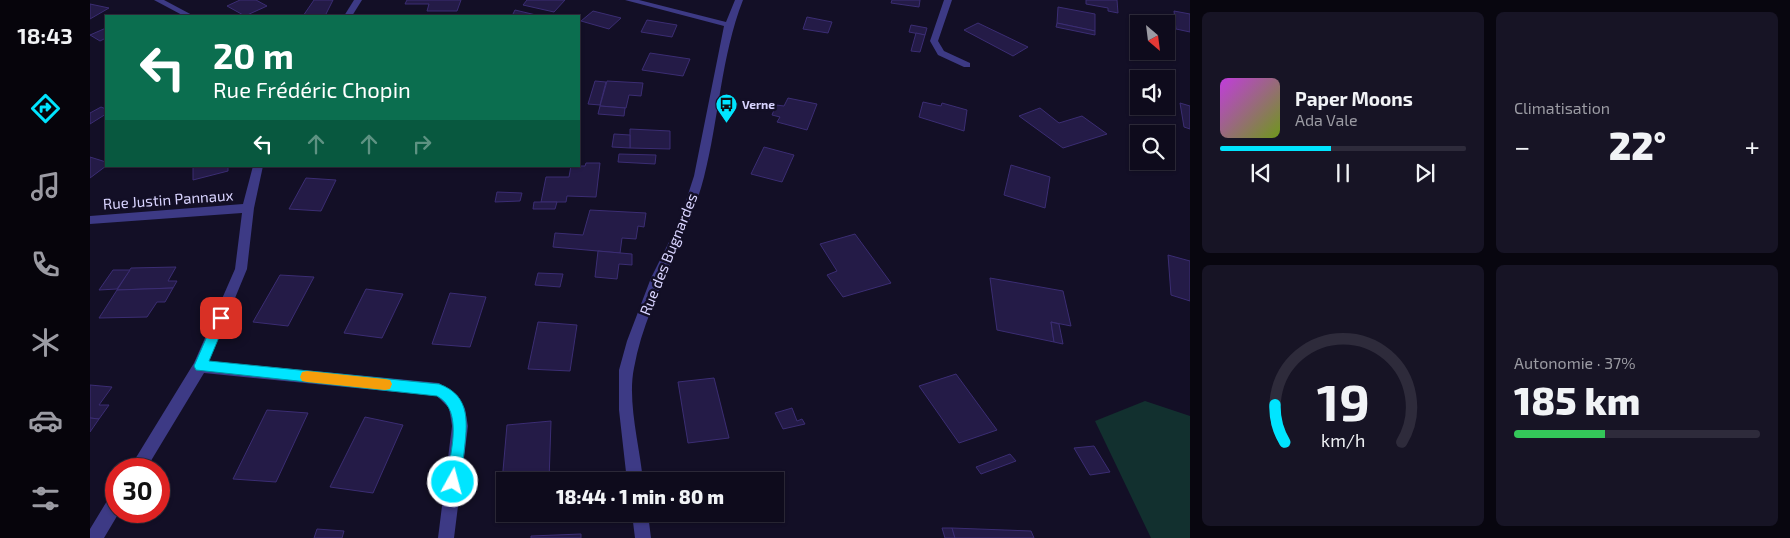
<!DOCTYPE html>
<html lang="fr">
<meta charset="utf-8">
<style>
body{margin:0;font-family:"Exo 2",sans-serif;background:#171425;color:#f1f3f6;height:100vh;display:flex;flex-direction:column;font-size:19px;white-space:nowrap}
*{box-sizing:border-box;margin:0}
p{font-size:16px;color:#9b9ba3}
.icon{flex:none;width:28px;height:28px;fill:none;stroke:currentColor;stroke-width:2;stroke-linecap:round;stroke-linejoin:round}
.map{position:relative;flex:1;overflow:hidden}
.panel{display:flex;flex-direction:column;gap:12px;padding:12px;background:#08060f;width:600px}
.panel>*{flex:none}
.guide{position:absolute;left:15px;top:15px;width:475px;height:152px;border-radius:0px;box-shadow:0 1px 4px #0004,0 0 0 1px #2e2b3b;background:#0b6e4f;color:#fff;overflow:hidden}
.needle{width:32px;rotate:152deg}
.buttons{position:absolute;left:1040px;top:15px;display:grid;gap:10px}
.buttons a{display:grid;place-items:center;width:45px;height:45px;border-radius:0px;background:#0e0b1c;box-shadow:0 1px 4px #0004,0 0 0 1px #2e2b3b;font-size:25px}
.speed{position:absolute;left:15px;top:458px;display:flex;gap:10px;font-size:25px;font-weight:700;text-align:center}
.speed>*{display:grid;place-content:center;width:65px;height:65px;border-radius:50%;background:#0e0b1c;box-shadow:0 1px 4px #0004,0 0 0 1px #2e2b3b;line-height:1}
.speed .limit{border:8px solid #d22;background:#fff;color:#111}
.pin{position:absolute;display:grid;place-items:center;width:42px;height:42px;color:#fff;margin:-21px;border-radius:10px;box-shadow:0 2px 8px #0006}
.me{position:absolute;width:55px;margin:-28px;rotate:7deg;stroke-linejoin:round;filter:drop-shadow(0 0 4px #0008)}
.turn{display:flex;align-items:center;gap:18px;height:105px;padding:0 25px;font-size:22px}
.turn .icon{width:65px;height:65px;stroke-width:2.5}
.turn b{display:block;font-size:35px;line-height:42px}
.lanes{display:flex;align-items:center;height:48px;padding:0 25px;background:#0003;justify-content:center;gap:25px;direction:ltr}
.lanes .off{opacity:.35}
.big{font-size:38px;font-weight:800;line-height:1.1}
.panel .card{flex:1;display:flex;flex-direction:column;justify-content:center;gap:8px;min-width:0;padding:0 18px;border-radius:8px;background:#171425}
.panel .dial{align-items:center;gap:0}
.dial svg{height:130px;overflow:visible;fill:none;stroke:#2e2b3b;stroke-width:7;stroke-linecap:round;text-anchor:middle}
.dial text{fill:#f1f3f6;stroke:none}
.song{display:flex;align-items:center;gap:15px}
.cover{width:60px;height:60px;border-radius:8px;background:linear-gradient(135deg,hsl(290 70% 55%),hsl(80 70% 35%))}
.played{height:5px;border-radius:2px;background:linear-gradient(90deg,#00e5ff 45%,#2e2b3b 45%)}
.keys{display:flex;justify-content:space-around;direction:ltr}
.heat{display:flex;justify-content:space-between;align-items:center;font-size:28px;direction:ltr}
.charge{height:8px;border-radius:4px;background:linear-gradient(90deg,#34c759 37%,#2e2b3b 0)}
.panel .tiles{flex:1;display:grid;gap:12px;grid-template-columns:repeat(2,1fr)}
.trip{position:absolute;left:406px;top:472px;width:288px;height:50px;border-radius:0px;background:#0e0b1c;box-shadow:0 1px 4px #0004,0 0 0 1px #2e2b3b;font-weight:800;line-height:50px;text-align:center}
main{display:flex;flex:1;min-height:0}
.tabs{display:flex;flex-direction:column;width:90px;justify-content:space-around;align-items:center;background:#06040b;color:#9b9ba3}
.tabs .icon{width:35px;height:35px}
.tabs .on{color:#00e5ff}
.tabs b{font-size:22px;color:#f1f3f6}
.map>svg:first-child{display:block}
.green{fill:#12302f}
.building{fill:#241b47;stroke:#3b2d73}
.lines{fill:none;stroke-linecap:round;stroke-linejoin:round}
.minor{fill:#3d3a85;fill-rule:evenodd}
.route{fill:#00e5ff;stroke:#0095a6}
.slow{fill:#f59e0b}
.labels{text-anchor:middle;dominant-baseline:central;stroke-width:5;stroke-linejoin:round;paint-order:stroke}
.far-poi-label{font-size:12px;font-weight:bold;fill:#d9d4ff;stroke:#130f26;text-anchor:start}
.street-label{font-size:15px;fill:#d9d4ff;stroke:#130f26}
</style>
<main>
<nav class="tabs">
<b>18:43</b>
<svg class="icon on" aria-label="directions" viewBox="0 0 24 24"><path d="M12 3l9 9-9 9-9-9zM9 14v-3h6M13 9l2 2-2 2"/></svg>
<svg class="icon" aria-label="music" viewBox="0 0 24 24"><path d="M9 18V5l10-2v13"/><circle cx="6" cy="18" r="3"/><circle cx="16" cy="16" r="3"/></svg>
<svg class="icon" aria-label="phone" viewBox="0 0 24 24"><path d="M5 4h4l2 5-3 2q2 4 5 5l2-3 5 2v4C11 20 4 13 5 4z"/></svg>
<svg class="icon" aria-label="climate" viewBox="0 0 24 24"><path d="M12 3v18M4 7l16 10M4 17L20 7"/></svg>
<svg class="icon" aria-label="car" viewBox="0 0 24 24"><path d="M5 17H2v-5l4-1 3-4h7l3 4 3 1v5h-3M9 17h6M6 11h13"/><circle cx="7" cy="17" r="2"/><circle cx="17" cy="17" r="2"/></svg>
<svg class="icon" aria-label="filters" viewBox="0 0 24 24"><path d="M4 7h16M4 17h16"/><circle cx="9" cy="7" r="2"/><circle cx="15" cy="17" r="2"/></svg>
</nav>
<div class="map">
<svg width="1100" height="538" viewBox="0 0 1100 538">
<rect width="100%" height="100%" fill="#130f26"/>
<polygon class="green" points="1055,401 1100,416 1100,538 1061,538 1005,421"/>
<g class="building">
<polygon points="150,0 166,0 177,6 155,16 137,6"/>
<polygon points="224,0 243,0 235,16 213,16"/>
<polygon points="317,0 371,0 367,11 337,11 339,4 315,4"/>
<polygon points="437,0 475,0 464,12 433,5"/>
<polygon points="802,0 830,0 829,7 801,3"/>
<polygon points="996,0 1027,0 1028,13 1018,11 1018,8 996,4"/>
<polygon points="0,4 19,8 0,19"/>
<polygon points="968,7 1005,14 1005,31 967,23"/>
<polygon points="425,10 446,15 422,16"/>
<polygon points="503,11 531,18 519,29 491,21"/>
<polygon points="1084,11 1100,14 1100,32 1086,29"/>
<polygon points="717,17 742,22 738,33 713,29"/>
<polygon points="557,20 587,25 582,37 551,32"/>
<polygon points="888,23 938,47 923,56 874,30"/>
<polygon points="967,23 1005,31 1005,35 966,27"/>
<polygon points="821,25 837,28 835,35 819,32"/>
<polygon points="16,28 16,38 10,41 0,35"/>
<polygon points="826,33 835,35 830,52 821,51"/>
<polygon points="560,53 600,59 593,76 552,70"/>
<polygon points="505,81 516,82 510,105 498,104"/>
<polygon points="517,81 553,83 551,96 539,95 536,108 510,106"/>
<polygon points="698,98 727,104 717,130 687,122 690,117 682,115 686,105 694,106"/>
<polygon points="833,102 851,106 852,103 877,110 874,131 829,117"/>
<polygon points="1090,103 1100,106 1100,129 1094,127"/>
<polygon points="510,106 535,108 534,116 508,114"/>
<polygon points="11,107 16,109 16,114 0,124 0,113"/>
<polygon points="950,108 969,123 992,116 1017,134 973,148 929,116"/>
<polygon points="540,129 580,131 580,149 540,148"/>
<polygon points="524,134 540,135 540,148 522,147"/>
<polygon points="674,147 704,155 692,182 661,174"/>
<polygon points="529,154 566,155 565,164 528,162"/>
<polygon points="0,157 16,162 16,166 0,178"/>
<polygon points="496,163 510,163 506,197 477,196 476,202 451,202 456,177 479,177 481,166 495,166"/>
<polygon points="921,165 960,177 955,208 914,195"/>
<polygon points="103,166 138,166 138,171 103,180"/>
<polygon points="216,178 246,180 231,211 199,209"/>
<polygon points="407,192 432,193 430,201 405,202"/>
<polygon points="444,202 467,202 465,209 443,209"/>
<polygon points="500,210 556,213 554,227 548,226 546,239 532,238 530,253 463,247 465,233 493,235"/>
<polygon points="765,234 801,283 753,297 737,275 747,271 730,244"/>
<polygon points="508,251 542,254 542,265 529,264 527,279 505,277"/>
<polygon points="1078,255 1100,261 1100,301 1081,295"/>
<polygon points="86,267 78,281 87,281 83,288 27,290 41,268"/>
<polygon points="23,270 40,270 27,289 9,290"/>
<polygon points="448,273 473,274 470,287 445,285"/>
<polygon points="190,275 224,277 198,326 163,322"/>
<polygon points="900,278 973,291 981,326 961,322 964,342 907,330"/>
<polygon points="83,288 75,302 67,302 57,317 9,318 27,290"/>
<polygon points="276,289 313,294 292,338 254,333"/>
<polygon points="360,293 396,297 380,347 342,344"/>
<polygon points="448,322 487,325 480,371 438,369"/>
<polygon points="961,322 969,324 973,344 964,342"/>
<polygon points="866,374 907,430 869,443 829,386"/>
<polygon points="624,378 639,438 598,443 588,382"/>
<polygon points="0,385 22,387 9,405 19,405 9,419 0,418"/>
<polygon points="702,408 707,421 712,419 715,424 693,429 685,413"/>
<polygon points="177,410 218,413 186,482 143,479"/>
<polygon points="275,417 313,425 283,493 240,487"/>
<polygon points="0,418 9,419 0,432"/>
<polygon points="461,421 459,481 412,482 417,425"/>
<polygon points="1004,446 1020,472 1000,475 984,448"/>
<polygon points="920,454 926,461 891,474 886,467"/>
<polygon points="852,528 862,528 865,538 855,538"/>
<polygon points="862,528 941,531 944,538 865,538"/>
<polygon points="227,529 254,531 252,538 224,538"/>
<polygon points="491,534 491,538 441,538 441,536"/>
</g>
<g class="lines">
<g class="minor">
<polygon points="64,0 74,0 104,16 94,16"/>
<polygon points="264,0 272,0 262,16 254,16"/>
<path d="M 535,0 L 549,0 L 636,22 L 645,0 L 653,0 C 631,56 629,119 614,177 C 597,243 556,301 544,368 C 537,402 550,447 553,481 L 537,481 L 529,410 L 529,370 L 537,341 L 561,278 L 589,222 L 604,176 L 634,26 Z"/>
<polygon points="854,0 862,0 848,41 854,51 880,63 880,67 874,67 848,55 840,41"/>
<polygon points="163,166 173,166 164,208 157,269 119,361 349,383 368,396 375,409 378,426 364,538 348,538 362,426 359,408 347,396 114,373 56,469 39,469 104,363 145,269 152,213 0,224 0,216 153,204"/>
<polygon points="26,494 26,511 30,511 14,538 0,538 0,529 20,496"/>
<polygon points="542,514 558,514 561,538 545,538"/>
</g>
</g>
<path class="route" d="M 131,312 L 137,318 L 119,361 L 349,384 C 382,396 377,424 374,453 C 372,464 373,477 368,487 L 363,489 L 358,487 L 356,482 C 359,457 375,411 347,396 L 106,370 L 104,366 L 125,318 Z"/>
<polygon class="slow" points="217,371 295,379 300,380 302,384 300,389 295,390 217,382 212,381 210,377 212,372"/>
<defs>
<symbol id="bus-pin" viewBox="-11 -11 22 30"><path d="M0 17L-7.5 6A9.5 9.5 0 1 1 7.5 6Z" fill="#00e5ff" stroke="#130f26"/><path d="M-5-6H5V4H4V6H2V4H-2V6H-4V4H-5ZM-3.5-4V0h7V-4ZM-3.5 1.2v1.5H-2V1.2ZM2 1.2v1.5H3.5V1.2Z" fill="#111"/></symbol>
</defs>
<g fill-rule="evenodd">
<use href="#bus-pin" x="624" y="92" width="25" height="34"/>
</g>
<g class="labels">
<g class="far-poi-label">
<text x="652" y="104">Verne</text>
</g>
<g class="street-label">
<text transform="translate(78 199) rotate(-4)">Rue Justin Pannaux</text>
<text transform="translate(578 254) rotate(-68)">Rue des Bugnardes</text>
</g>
</g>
</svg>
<div class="buttons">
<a><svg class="needle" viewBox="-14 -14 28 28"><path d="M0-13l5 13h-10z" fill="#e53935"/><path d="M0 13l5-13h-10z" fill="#9b9ba3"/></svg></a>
<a><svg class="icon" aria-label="sound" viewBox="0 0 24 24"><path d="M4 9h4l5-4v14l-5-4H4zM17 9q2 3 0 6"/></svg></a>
<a><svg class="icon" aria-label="search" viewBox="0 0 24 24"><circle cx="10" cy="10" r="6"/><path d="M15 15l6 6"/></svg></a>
</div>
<div class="speed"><div class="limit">30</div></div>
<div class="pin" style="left:131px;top:318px;background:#d93025"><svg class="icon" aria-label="arrive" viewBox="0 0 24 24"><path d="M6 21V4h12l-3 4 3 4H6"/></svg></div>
<svg class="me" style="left:363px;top:482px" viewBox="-20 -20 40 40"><circle r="17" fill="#00e5ff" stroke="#fff" stroke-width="3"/><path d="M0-11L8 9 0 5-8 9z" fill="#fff"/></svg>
<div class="trip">18:44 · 1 min · 80 m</div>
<div class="guide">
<div class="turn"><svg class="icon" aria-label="left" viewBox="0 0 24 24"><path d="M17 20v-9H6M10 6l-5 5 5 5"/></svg><div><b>20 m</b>Rue Frédéric Chopin</div></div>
<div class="lanes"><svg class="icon" aria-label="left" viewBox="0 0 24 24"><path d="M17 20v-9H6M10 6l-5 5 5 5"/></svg><svg class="icon off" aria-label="ahead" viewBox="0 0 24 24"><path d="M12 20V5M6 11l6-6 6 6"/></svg><svg class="icon off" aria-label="ahead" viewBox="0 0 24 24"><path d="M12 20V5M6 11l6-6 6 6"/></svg><svg class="icon off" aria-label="right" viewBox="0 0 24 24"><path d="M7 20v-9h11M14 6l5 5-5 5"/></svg></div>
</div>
</div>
<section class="panel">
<div class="tiles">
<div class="card">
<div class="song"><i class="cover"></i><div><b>Paper Moons</b><p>Ada Vale</p></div></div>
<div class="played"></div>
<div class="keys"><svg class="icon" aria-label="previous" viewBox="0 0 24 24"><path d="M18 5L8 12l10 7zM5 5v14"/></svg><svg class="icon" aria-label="pause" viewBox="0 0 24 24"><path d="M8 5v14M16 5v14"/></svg><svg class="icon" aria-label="next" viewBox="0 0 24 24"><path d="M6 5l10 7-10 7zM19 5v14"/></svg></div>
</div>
<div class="card"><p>Climatisation</p>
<div class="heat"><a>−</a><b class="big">22°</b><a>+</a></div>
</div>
<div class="card dial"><svg viewBox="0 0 100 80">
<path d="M14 69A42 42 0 1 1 86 69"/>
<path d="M14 69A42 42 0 0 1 8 46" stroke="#00e5ff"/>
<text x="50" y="56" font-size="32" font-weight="700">19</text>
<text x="50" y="72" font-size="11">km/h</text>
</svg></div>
<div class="card"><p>Autonomie · 37%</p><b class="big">185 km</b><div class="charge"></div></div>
</div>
</section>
</main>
